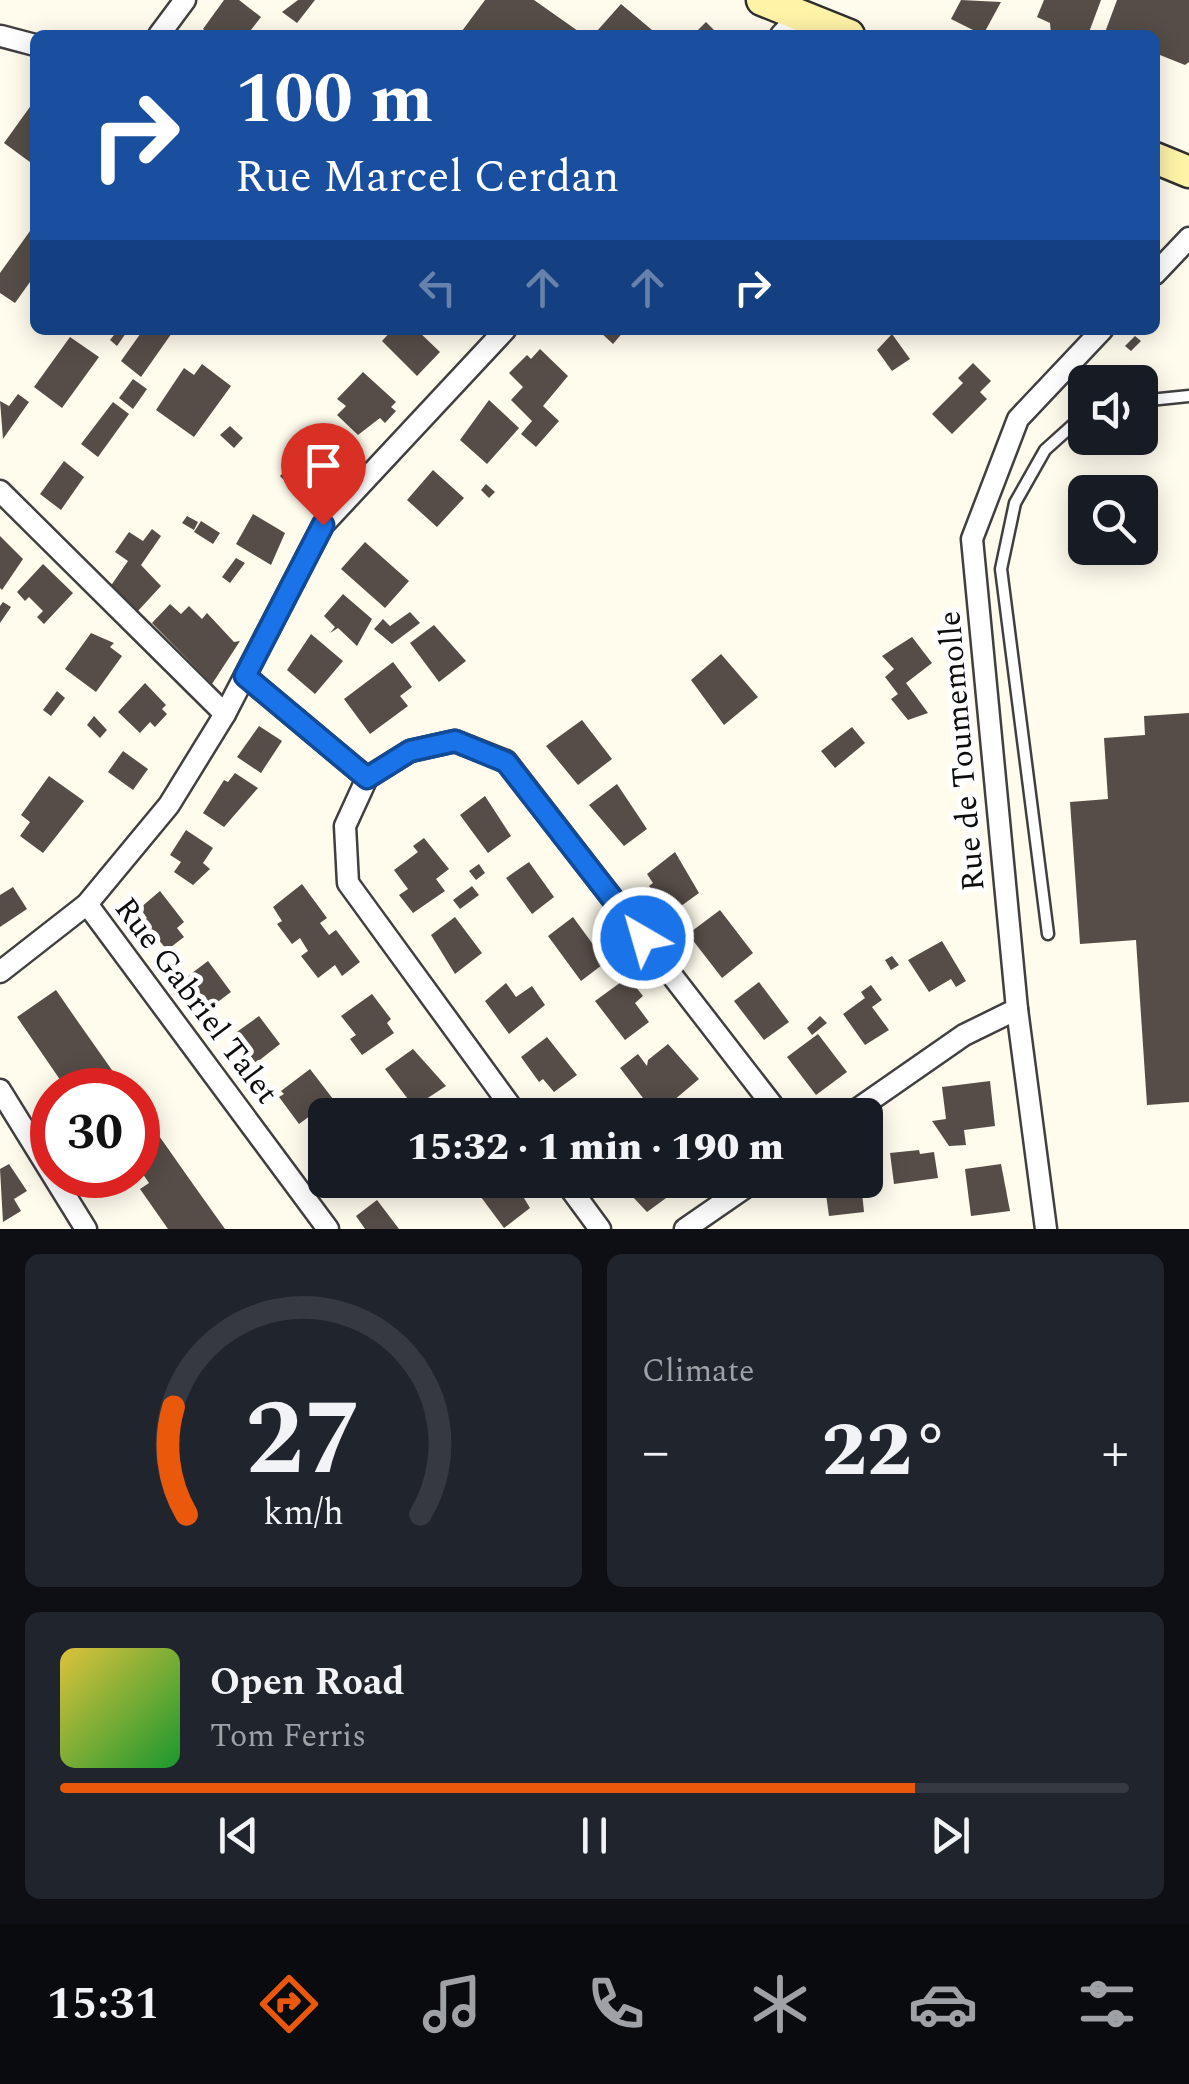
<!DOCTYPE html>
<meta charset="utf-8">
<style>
body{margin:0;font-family:Spectral,serif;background:#20242c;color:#f1f3f6;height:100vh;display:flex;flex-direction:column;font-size:38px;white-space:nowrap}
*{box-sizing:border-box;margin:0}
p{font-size:32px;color:#9ea1a6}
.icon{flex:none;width:55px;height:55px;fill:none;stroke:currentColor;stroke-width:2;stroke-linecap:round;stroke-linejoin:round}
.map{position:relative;height:1229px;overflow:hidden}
.side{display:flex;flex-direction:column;gap:25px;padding:25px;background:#0d0f14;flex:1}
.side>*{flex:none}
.hud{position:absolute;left:30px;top:30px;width:1130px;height:305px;border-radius:15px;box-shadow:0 5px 25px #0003;background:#1a4fa0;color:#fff;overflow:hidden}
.buttons{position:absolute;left:1068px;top:365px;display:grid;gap:20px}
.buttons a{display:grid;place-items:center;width:90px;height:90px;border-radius:15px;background:#171b24;box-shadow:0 5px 25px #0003;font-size:50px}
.speed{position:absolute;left:30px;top:1068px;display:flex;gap:20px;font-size:50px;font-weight:700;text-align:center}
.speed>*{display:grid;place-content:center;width:130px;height:130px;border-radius:50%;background:#171b24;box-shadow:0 5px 25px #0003;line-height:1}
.speed .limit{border:15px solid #d22;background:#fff;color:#111}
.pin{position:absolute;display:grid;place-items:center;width:85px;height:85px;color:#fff;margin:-102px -42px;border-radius:50% 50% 50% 0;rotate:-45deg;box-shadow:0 0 10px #0007}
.pin .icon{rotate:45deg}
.me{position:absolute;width:110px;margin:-55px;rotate:322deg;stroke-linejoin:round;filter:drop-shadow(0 0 8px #0008)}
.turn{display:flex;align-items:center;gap:35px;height:210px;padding:0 40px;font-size:45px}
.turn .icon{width:130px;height:130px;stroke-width:2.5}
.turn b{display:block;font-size:70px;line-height:85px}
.lanes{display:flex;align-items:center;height:95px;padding:0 40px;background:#0003;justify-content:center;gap:50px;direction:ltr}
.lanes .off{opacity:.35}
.big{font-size:75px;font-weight:800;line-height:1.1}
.side .tile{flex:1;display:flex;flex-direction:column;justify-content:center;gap:15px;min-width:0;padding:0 35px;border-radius:15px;background:#20242c}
.side .dial{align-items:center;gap:0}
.dial svg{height:260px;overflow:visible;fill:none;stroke:#363941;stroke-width:7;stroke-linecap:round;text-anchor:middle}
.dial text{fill:#f1f3f6;stroke:none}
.song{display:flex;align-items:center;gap:30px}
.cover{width:120px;height:120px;border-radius:15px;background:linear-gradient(135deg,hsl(50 70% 55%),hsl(130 70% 35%))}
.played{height:10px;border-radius:5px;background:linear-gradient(90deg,#ea580c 80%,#363941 80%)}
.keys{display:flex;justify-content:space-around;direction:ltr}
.heat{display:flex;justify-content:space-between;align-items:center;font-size:55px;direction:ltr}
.side .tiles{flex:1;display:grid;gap:25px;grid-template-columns:1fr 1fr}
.tile:last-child{grid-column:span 2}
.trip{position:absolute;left:308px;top:1098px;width:575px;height:100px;border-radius:15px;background:#171b24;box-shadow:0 5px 25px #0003;font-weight:800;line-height:100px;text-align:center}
.dock{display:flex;height:160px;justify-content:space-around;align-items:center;background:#090b0e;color:#9ea1a6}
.dock .icon{width:70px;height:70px}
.dock .selected{color:#ea580c}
.dock b{font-size:45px;color:#f1f3f6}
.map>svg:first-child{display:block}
.building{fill:#564d48}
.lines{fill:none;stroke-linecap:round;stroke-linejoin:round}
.service-casing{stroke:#404040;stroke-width:15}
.minor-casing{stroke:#404040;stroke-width:25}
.secondary-casing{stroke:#2f2f2f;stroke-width:35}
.service{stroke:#fff;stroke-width:10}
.minor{stroke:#fff;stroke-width:20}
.secondary{stroke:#fff3a8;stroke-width:30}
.route-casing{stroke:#114b97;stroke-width:25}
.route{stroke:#1a73e8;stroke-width:18}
.labels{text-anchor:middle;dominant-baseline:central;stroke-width:10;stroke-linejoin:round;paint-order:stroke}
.street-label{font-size:32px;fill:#0d0d0d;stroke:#fff}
</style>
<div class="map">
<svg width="1189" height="1229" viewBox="0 0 1189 1229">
<rect width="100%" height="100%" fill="#fffbed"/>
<g class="building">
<polygon points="224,0 239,0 261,17 247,35 211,35 203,29"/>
<polygon points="298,0 315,0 297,23 282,12"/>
<polygon points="485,0 534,0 578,31 597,31 621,4 658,35 521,35 516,30 513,35 459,35"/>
<polygon points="961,0 1001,2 983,35 951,19"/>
<polygon points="1044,0 1101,0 1088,35 1051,34 1050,23 1037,17"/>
<polygon points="1117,0 1189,0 1189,62 1185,65 1155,53 1155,35 1104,35"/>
<polygon points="706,22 719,35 693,35"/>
<polygon points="32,104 35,106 34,165 4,143"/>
<polygon points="35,224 35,275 15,303 0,293 0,273"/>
<polygon points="118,330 126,333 117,346 110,340"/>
<polygon points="143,330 174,330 141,377 121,361"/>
<polygon points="392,330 417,330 440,352 417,376 382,341"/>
<polygon points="598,330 625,330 613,344"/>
<polygon points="892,334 910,359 892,371 877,350"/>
<polygon points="1135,336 1141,341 1131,351 1125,346"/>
<polygon points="70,337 99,357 62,408 34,387"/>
<polygon points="540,349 568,376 543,406 559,421 536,447 521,434 532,421 511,400 523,387 509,373 527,355 531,359"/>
<polygon points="973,363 991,381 980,392 987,399 952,434 932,414 963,383 958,378"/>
<polygon points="202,364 231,386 194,437 156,410 184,368 194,375"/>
<polygon points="363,372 396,402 391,407 396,411 385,423 380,418 358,435 337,415 346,406 337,399"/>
<polygon points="133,379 147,389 133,409 119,398"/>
<polygon points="18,394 29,402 3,439 0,401 9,406"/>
<polygon points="489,400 519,428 487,464 460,440"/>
<polygon points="113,402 129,414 98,457 81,444"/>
<polygon points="230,426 243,438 234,448 220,435"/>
<polygon points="307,448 340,471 309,505 280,476"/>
<polygon points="64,461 84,477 61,510 40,494"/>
<polygon points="433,470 464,498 437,527 407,500"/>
<polygon points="486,484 495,492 489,498 481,490"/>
<polygon points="253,514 285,533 271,565 236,544"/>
<polygon points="187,516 198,522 194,530 182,523"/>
<polygon points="201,521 220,533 213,544 194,532"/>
<polygon points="152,529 161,536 141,565 161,586 137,612 110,587 128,561 115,552 129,532 143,541"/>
<polygon points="0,536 23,559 2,590 0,588"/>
<polygon points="365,542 409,581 385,608 341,569"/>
<polygon points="236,558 245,563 230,583 222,577"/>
<polygon points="43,564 73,593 44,624 37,617 43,611 29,597 25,601 17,592"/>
<polygon points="343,594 372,619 357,646 338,628 330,633 335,627 324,616"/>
<polygon points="3,602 11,607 0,623 0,606"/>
<polygon points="170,604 181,614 189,606 202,619 207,613 234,642 240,641 212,684 152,623"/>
<polygon points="410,612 420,623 392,644 374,629 383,619 390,626"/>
<polygon points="434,625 466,661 439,682 410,643"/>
<polygon points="91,633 114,643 110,647 122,656 96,692 65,669"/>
<polygon points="311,634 343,661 315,694 287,670"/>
<polygon points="912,637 932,663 906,683 928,713 908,720 891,699 898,694 885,677 894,669 882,656"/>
<polygon points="721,654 758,697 724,725 691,680"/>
<polygon points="393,662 412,687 400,696 408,706 370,734 344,699"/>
<polygon points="145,683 166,705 162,709 167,714 155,727 150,722 140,733 118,712"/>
<polygon points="57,691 65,698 51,716 43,710"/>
<polygon points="1189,713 1189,1102 1147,1105 1136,940 1080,944 1070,802 1108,799 1104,738 1145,735 1144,716"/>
<polygon points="94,716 107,730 100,738 87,725"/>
<polygon points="582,720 612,759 578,785 546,746"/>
<polygon points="259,726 282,741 261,773 237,757"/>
<polygon points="852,727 865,743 835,768 821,751"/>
<polygon points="123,751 148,769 133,790 108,772"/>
<polygon points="235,773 258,788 224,827 203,813 224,780 228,782"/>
<polygon points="49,776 84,801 43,853 20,836 30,822 21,815"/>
<polygon points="617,784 647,829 624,846 589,805"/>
<polygon points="485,796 511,836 488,853 460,815"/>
<polygon points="186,830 213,848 203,863 210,869 193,885 174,872 181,862 170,855"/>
<polygon points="424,838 449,869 436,879 445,891 413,913 399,895 408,889 394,870 418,852 413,846"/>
<polygon points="675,852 699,893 670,914 649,886 653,883 647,874"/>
<polygon points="529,862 554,897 532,914 506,878"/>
<polygon points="479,864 485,873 476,880 469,871"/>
<polygon points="302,884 327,918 320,923 329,935 336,930 360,962 342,976 335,965 318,978 301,956 308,951 300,938 292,944 277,924 282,921 273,907"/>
<polygon points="472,886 479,895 460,909 453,900"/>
<polygon points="13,887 27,909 0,927 0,895"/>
<polygon points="160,891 184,922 177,928 184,937 167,950 143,921 147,918 140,908"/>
<polygon points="720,910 753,953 722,978 688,934"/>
<polygon points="455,917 482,953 455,974 431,935"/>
<polygon points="573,917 600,954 596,956 602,965 581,981 548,936"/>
<polygon points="942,941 966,981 956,987 951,979 929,992 908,960"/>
<polygon points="892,956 899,965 891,970 885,960"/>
<polygon points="208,961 231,992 207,1010 184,979"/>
<polygon points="628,977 643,996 635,1003 649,1022 625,1040 595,1001"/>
<polygon points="759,982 789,1022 764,1040 734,1001"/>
<polygon points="506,983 516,997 532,986 545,1005 509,1034 485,1001"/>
<polygon points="871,985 882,1000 872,1007 889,1030 865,1045 843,1014 865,998 861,992"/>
<polygon points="56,990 76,1019 126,1090 83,1090 74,1076 63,1084 17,1017"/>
<polygon points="372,994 391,1019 387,1023 394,1033 362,1055 350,1039 356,1035 341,1016"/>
<polygon points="259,1016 280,1044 256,1063 234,1034"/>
<polygon points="820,1016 827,1023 812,1035 807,1028"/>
<polygon points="818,1034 847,1072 816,1095 787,1057"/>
<polygon points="547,1037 577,1075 554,1092 543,1079 539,1082 521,1057"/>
<polygon points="668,1044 699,1079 667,1106 673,1113 656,1115 620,1068 638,1054 647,1066 648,1060"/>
<polygon points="413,1049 446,1086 414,1107 385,1069"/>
<polygon points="310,1069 333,1099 299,1124 279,1097 284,1094 281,1091"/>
<polygon points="990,1081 995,1126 964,1130 966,1145 949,1146 932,1121 946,1119 942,1087"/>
<polygon points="604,1098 617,1115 580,1115"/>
<circle cx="42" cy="1111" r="6"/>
<polygon points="138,1106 195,1187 225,1229 168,1229 140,1189 149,1183 138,1167"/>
<polygon points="919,1150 920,1154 934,1152 938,1178 894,1184 890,1153"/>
<polygon points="9,1164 27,1191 14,1199 21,1211 3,1222 0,1169"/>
<polygon points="1001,1164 1010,1211 971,1216 965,1169"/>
<polygon points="487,1180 513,1180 530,1208 504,1228 475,1189"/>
<polygon points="617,1180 669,1180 677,1190 647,1212"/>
<polygon points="861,1182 864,1212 829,1216 825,1187"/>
<polygon points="377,1200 399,1229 365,1229 356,1216"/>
</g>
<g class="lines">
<defs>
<g id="service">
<polyline points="1140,401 1189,396"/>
<polyline points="1048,934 1001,569 1015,503 1045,450 1085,414"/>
</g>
<g id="minor">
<polyline points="159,35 185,0"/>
<polyline points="781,35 800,15"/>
<polyline points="1,36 35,45"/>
<polyline points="1155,274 1189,238"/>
<polyline points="0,491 225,714"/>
<polyline points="245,676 367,778 345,826 348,883 517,1115"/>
<polyline points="367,778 410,751 455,741 506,761 780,1115"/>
<polyline points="87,904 328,1229"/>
<polyline points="0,972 87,904 169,805 225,714 323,525 505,330"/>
<polyline points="1017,1009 1046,1229"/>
<polyline points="0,1090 86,1229"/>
<polyline points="849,1115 964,1035 1017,1009 972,539 1018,419 1102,330"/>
<polyline points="564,1180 600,1229"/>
<polyline points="685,1229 756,1180"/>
</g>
<g id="secondary">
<polyline points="762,0 849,35"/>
<polyline points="1155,158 1189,172"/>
</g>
</defs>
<use href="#service" class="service-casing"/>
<use href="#minor" class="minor-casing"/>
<use href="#secondary" class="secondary-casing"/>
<use href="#service" class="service"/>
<use href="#minor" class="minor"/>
<use href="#secondary" class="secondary"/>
</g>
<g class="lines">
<defs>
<polyline id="route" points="323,525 245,676 367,778 410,751 455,741 506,762 643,938"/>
</defs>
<use href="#route" class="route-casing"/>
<use href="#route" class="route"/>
</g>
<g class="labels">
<g class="street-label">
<text transform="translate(962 751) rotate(-95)">Rue de Toumemolle</text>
<text transform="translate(196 1001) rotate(53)">Rue Gabriel Talet</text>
</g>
</g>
</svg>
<div class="buttons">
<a><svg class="icon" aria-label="sound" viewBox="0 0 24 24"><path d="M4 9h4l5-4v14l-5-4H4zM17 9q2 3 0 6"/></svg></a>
<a><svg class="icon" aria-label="search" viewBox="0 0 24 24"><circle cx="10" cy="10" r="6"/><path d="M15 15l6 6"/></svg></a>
</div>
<div class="speed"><div class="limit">30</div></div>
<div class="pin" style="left:323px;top:525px;background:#d93025"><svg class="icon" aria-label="arrive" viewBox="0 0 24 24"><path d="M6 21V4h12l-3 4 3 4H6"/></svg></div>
<svg class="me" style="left:643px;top:938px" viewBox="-20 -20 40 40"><circle r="17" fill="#1a73e8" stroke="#fff" stroke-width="3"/><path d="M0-11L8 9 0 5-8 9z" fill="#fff"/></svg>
<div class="trip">15:32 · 1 min · 190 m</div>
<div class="hud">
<div class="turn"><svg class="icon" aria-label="right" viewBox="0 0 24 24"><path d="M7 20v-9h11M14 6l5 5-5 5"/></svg><div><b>100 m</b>Rue Marcel Cerdan</div></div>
<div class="lanes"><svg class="icon off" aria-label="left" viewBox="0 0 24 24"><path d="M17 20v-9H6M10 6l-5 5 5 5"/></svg><svg class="icon off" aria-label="ahead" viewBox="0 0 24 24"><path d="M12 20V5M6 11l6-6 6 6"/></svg><svg class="icon off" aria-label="ahead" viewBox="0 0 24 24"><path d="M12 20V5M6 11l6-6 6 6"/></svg><svg class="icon" aria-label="right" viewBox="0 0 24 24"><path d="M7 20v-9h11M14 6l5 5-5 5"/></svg></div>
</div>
</div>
<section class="side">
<div class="tiles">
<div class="tile dial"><svg viewBox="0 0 100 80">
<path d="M14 69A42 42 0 1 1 86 69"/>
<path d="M14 69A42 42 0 0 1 10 36" stroke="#ea580c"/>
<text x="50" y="56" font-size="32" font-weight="700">27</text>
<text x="50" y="72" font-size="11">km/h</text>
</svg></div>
<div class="tile"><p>Climate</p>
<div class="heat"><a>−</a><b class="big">22°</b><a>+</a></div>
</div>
<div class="tile">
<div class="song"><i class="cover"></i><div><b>Open Road</b><p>Tom Ferris</p></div></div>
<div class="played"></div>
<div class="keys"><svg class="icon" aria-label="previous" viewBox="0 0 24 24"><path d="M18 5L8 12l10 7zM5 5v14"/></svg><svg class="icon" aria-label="pause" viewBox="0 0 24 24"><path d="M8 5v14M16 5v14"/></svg><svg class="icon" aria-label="next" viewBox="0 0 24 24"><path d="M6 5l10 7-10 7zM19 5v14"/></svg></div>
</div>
</div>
</section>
<nav class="dock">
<b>15:31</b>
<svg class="icon selected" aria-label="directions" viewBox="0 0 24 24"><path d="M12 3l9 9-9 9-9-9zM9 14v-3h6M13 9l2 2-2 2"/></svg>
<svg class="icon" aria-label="music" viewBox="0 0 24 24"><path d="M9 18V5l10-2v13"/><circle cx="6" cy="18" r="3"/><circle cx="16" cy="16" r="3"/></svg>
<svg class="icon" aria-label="phone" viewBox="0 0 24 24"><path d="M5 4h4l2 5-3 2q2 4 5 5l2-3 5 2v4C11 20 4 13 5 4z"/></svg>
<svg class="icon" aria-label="climate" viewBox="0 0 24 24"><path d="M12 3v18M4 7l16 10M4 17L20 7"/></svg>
<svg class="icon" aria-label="car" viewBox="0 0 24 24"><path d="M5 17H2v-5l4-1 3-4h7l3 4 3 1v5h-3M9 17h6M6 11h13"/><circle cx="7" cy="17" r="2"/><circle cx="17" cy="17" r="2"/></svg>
<svg class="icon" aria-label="filters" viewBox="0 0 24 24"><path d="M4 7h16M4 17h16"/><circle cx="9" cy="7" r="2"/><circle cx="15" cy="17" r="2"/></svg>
</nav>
